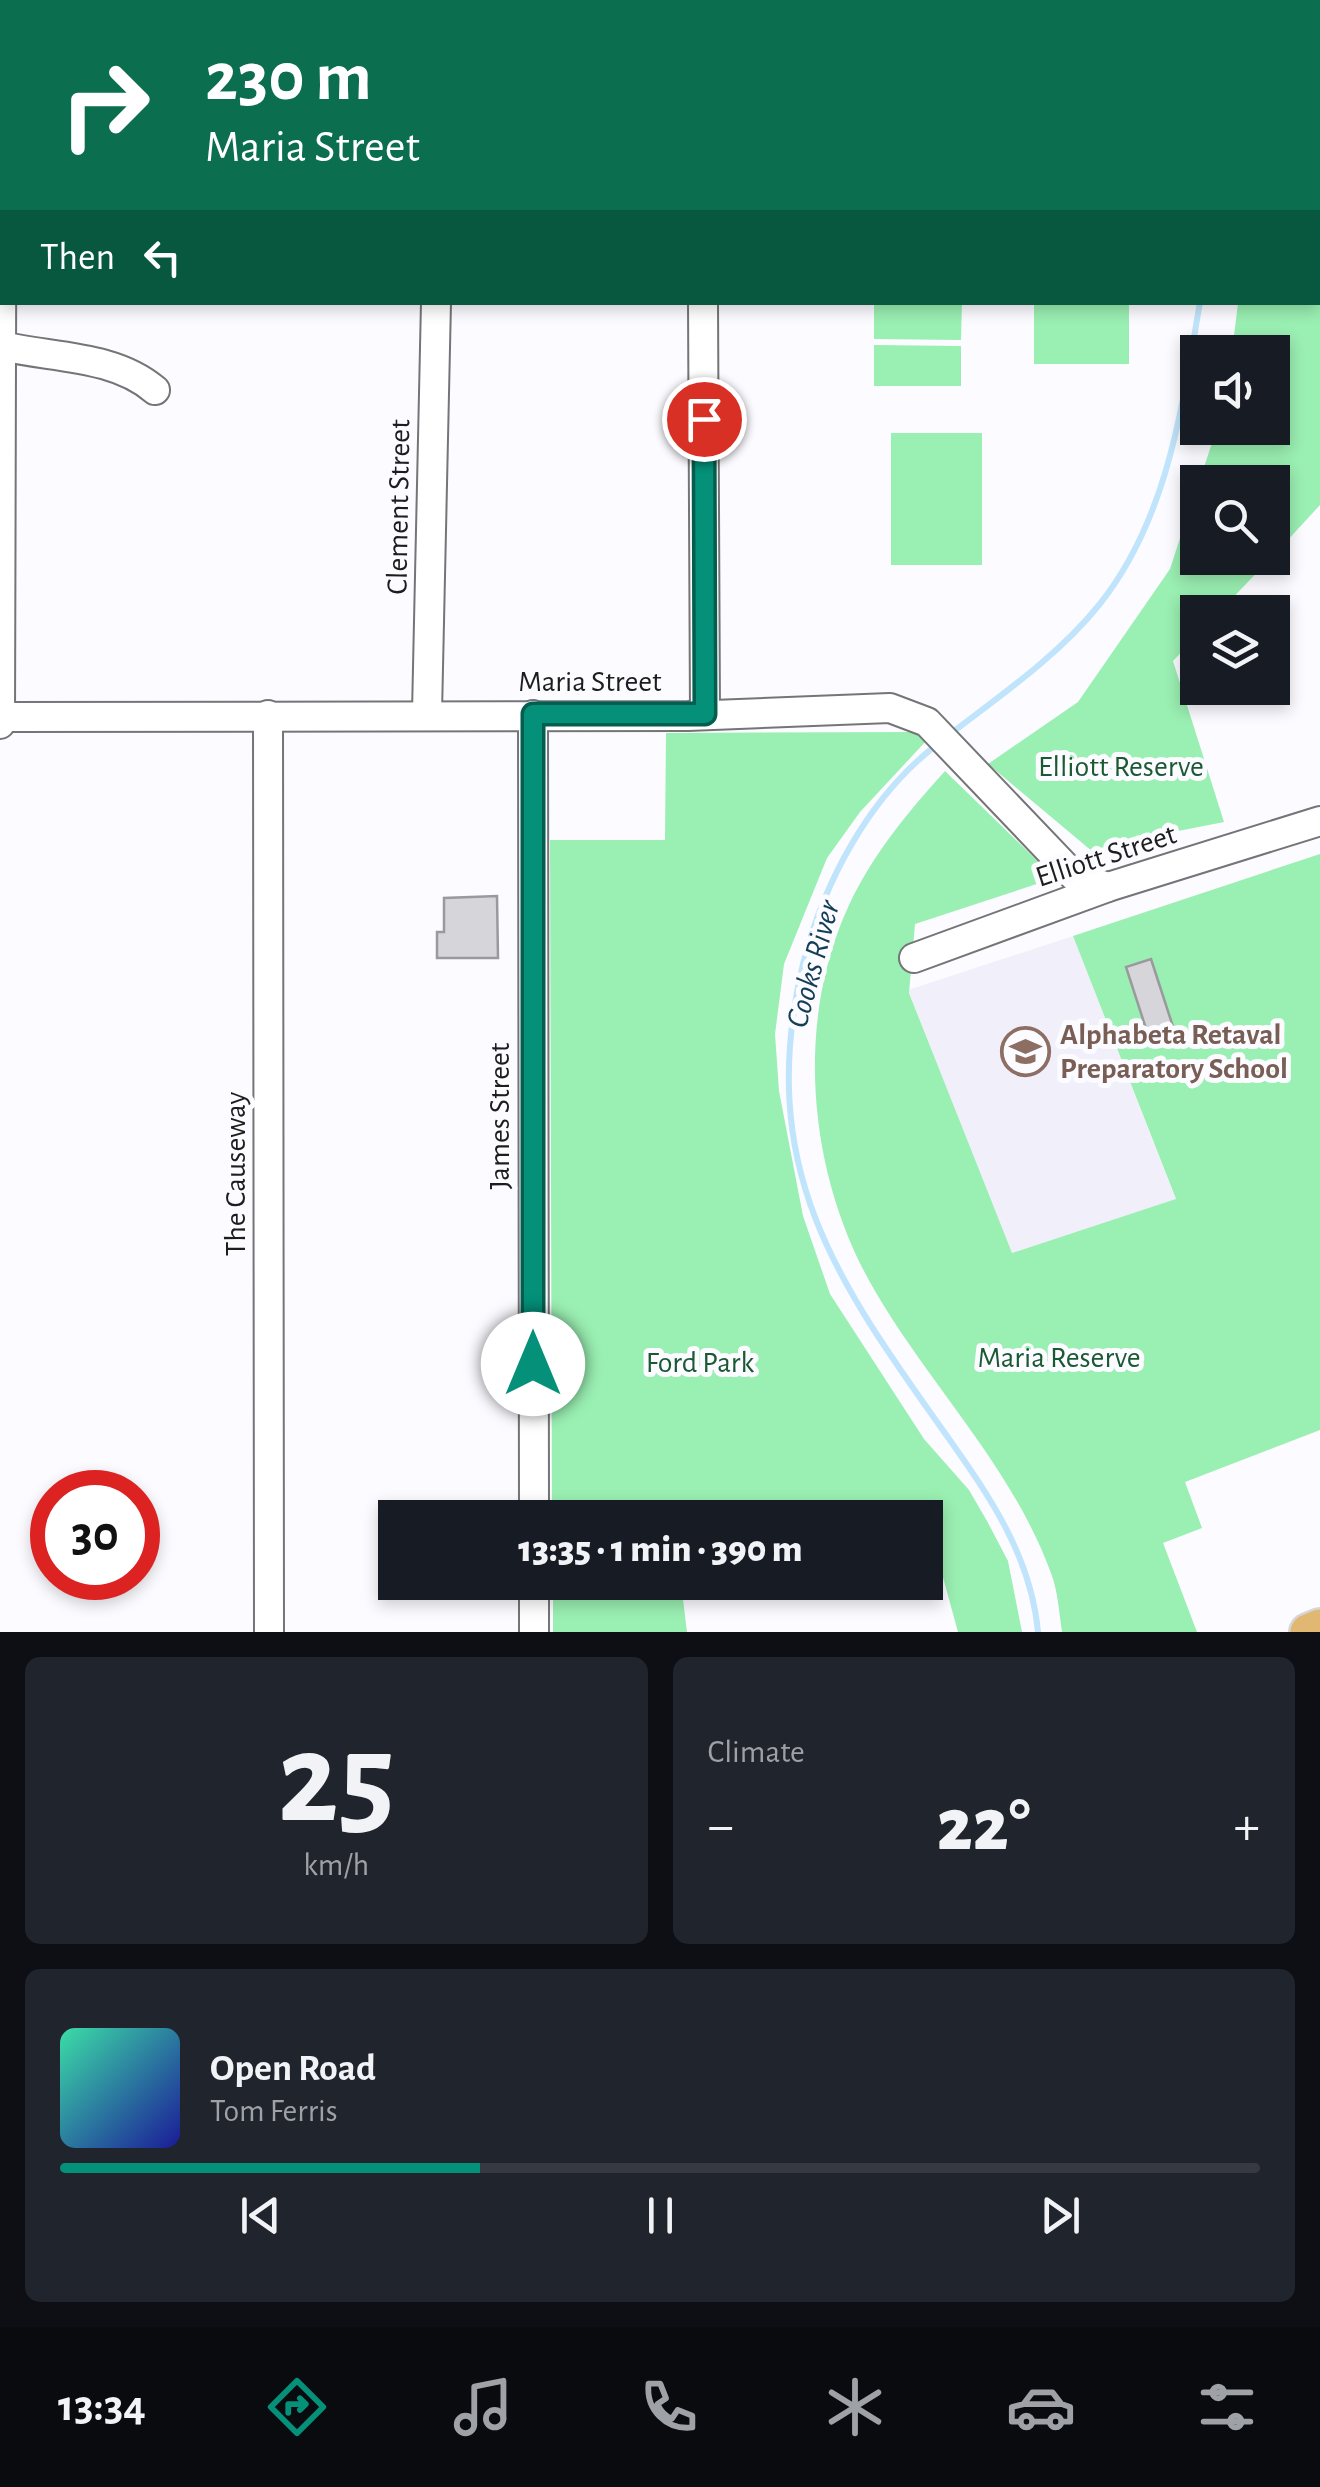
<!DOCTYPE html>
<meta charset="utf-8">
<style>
body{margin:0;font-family:"Alegreya Sans",sans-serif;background:#20242c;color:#f1f3f6;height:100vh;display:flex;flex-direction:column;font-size:38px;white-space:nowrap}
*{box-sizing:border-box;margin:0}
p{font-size:32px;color:#9ea1a6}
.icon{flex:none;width:55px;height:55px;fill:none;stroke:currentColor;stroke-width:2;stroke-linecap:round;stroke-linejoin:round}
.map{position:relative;height:1632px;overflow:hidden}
.details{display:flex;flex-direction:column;gap:25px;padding:25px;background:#0d0f14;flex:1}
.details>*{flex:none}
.hud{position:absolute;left:0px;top:0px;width:1320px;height:305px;box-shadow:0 5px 15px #0003;background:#0b6e4f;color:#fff;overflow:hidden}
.buttons{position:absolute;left:1180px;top:335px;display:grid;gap:20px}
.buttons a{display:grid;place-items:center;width:110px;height:110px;border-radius:0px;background:#171b24;box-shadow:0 5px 15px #0003;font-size:50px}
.speed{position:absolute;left:30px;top:1470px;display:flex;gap:20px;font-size:50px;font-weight:700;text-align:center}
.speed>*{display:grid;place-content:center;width:130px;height:130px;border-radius:50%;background:#171b24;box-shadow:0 5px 15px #0003;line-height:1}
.speed .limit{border:15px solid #d22;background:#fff;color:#111}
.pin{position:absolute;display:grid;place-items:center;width:85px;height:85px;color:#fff;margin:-42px;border:5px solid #fff;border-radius:50%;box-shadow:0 2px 10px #0007}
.me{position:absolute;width:110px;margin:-55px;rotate:0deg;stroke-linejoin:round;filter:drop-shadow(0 0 8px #0008)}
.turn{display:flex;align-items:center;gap:35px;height:210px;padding:0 40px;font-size:45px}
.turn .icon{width:130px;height:130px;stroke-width:2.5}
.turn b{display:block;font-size:70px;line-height:85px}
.then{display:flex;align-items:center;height:95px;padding:0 40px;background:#0003;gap:20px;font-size:38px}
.big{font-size:75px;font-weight:800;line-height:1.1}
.details .card{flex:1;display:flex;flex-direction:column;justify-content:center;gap:15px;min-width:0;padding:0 35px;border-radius:15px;background:#20242c}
.details .dial{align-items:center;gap:0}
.dial b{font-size:130px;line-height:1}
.song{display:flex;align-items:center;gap:30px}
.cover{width:120px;height:120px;border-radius:15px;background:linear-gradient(135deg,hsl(160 70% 55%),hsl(240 70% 35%))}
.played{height:10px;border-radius:5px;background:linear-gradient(90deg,#049079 35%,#363941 35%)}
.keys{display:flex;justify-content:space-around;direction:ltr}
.heat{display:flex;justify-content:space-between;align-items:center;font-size:55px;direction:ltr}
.details .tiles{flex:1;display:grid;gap:25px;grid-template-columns:1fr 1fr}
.card:last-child{grid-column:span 2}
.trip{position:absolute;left:378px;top:1500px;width:565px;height:100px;border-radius:0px;background:#171b24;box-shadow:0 5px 15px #0003;font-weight:800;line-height:100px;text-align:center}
.menu{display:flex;height:160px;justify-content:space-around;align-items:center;background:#090b0e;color:#9ea1a6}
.menu .icon{width:70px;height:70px}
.menu .selected{color:#049079}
.menu b{font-size:45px;color:#f1f3f6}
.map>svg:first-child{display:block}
.built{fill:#f1effa}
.green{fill:#9aefb2}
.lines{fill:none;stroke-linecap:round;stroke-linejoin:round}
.stream{stroke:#c0e4fb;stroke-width:6}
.building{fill:#d6d5d9;stroke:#9a999d;stroke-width:2.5}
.minor-casing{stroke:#757578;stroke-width:32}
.major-casing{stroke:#d6d6d6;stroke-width:40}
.minor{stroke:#fff;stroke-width:28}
.major{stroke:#e0b872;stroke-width:35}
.route-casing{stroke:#035e4f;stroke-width:25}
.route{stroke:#049079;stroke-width:18}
.labels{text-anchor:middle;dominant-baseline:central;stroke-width:10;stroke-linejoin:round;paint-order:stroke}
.street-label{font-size:30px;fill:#1d1d1e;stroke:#fcfbff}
.park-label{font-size:30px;fill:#1a5a33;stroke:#fcfbff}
.education-label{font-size:30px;font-weight:bold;fill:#785e54;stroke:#fcfbff;text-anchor:start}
.water-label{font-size:32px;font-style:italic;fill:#133e55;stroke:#fcfbff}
</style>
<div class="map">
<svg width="1320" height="1632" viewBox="0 0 1320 1632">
<rect width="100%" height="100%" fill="#fcfbff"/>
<polygon class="built" points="1073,936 1176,1200 1011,1253 908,990"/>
<g class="green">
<polygon points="1320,41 1320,505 1273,556 1272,482 1199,482 1217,428 1272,428 1272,352 1232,352 1238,303 1318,302"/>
<polygon points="874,303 962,303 961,340 874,339"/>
<rect x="1034" y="303" width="95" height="61"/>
<polygon points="874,345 961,346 961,386 874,386"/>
<rect x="891" y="433" width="91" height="132"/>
<polygon points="1197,486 1198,558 1271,558 1219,612 1198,612 1197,636 1173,661 1224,822 1173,832 1099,857 988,764 1078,702 1170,569"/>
<polygon points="921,732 927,740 860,812 827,858 784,964 775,1034 779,1091 803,1216 830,1294 924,1439 969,1490 987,1521 1008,1561 1022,1632 958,1632 924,1508 720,1510 715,1518 552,1517 550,840 665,840 666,733"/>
<path d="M 945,771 L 1055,878 L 915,924 L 909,993 L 1012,1253 L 1176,1199 L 1073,936 L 1320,854 L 1320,1430 L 1185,1482 L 1202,1528 L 1163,1543 L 1197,1632 L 1062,1632 C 1059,1613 1058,1591 1051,1573 C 1012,1467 931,1387 875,1291 C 809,1179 793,1025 849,905 C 873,854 908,812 945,771 Z"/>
<polygon points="553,1583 681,1583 687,1632 553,1632"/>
</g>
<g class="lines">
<g class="stream">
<polyline points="1285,2 1287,0"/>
<path d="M 949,735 C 1001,695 1058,656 1099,605 C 1168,519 1182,407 1200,302"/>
<path d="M 939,743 C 870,795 824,881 803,964 C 755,1167 835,1279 947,1436 C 990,1497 1031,1556 1038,1632"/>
</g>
</g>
<g class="building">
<polygon points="497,896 498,958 437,958 437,932 444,932 444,898"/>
<polygon points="1151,959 1177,1039 1152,1047 1126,967"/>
</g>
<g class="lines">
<defs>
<g id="minor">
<polyline points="434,0 434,2"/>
<polyline points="704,2 704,0"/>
<polyline points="703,302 705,714"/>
<path d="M 1,346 C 53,358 114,355 155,390"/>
<polyline points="427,713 436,302"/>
<polyline points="268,715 269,1632"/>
<polyline points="533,715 534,1518"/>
<polyline points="0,717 688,716 890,708 927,722 1075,877 1108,887"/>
<polyline points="0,724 2,0"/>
<polyline points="914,958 1108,887 1320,821"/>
<polyline points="534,1582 534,1632"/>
</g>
<polyline id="major" points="1308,1632 1320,1627"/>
</defs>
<use href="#minor" class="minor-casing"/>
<use href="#major" class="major-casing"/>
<use href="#minor" class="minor"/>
<use href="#major" class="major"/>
</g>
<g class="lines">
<defs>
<polyline id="route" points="533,1364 533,714 705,714 704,419"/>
</defs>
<use href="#route" class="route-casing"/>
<use href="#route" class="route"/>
</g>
<defs>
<symbol id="school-ring" viewBox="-11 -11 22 22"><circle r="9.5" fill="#fcfbff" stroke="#8d6e63" stroke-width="1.5"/><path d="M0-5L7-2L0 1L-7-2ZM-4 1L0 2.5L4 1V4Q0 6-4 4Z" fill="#8d6e63"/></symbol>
</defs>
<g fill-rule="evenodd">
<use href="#school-ring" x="998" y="1024" width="55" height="55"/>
</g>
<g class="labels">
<g class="street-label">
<text transform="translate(399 507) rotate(-89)">Clement Street</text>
<text x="590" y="682">Maria Street</text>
<text transform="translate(1106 856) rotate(-18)">Elliott Street</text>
<text transform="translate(500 1116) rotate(-90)">James Street</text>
<text transform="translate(236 1174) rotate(-90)">The Causeway</text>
</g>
<g class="park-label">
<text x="1121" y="767">Elliott Reserve</text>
<text x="1059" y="1358">Maria Reserve</text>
<text x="700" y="1363">Ford Park</text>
</g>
<g class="education-label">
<text x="1060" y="1035">Alphabeta Retaval<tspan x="1060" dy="34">Preparatory School</tspan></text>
</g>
<g class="water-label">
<text transform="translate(813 964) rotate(-75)">Cooks River</text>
</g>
</g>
</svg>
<div class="buttons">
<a><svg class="icon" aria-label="sound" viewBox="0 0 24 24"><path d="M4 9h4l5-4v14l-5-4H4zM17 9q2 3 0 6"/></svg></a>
<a><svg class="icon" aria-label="search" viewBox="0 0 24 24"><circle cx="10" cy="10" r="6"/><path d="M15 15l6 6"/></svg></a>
<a><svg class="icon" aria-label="layers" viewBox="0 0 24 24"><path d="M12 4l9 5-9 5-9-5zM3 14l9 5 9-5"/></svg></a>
</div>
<div class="speed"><div class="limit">30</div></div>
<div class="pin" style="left:704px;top:419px;background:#d93025"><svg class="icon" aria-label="arrive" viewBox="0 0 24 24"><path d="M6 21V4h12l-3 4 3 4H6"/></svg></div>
<svg class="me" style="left:533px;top:1364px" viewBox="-20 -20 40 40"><circle r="19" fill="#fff"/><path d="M0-13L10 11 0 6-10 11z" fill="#049079"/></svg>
<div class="trip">13:35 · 1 min · 390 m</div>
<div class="hud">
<div class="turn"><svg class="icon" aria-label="right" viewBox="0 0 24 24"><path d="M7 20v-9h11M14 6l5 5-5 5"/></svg><div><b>230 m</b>Maria Street</div></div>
<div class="then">Then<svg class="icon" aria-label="left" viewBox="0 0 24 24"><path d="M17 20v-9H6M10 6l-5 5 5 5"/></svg></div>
</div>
</div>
<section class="details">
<div class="tiles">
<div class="card dial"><b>25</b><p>km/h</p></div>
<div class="card"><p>Climate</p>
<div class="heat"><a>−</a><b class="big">22°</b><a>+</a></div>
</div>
<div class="card">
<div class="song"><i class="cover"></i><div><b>Open Road</b><p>Tom Ferris</p></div></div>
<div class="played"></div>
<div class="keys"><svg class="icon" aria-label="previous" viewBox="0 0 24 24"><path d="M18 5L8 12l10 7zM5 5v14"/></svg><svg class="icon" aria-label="pause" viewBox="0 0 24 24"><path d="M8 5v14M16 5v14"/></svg><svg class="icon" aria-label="next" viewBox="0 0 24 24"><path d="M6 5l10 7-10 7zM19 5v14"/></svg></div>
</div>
</div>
</section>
<nav class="menu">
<b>13:34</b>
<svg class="icon selected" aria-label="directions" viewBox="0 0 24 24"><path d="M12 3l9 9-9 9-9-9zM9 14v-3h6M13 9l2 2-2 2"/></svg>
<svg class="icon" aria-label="music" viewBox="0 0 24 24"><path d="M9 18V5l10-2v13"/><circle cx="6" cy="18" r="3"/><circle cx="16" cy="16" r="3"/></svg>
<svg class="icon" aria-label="phone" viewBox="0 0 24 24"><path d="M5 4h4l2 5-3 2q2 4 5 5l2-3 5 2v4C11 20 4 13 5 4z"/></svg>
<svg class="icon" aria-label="climate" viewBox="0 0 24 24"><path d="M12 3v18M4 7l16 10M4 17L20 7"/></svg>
<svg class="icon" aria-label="car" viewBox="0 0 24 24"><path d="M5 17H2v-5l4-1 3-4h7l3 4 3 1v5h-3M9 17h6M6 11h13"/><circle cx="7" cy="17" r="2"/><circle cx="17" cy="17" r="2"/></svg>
<svg class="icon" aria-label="filters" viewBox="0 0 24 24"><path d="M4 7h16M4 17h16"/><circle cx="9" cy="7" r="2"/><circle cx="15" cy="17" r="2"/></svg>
</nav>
